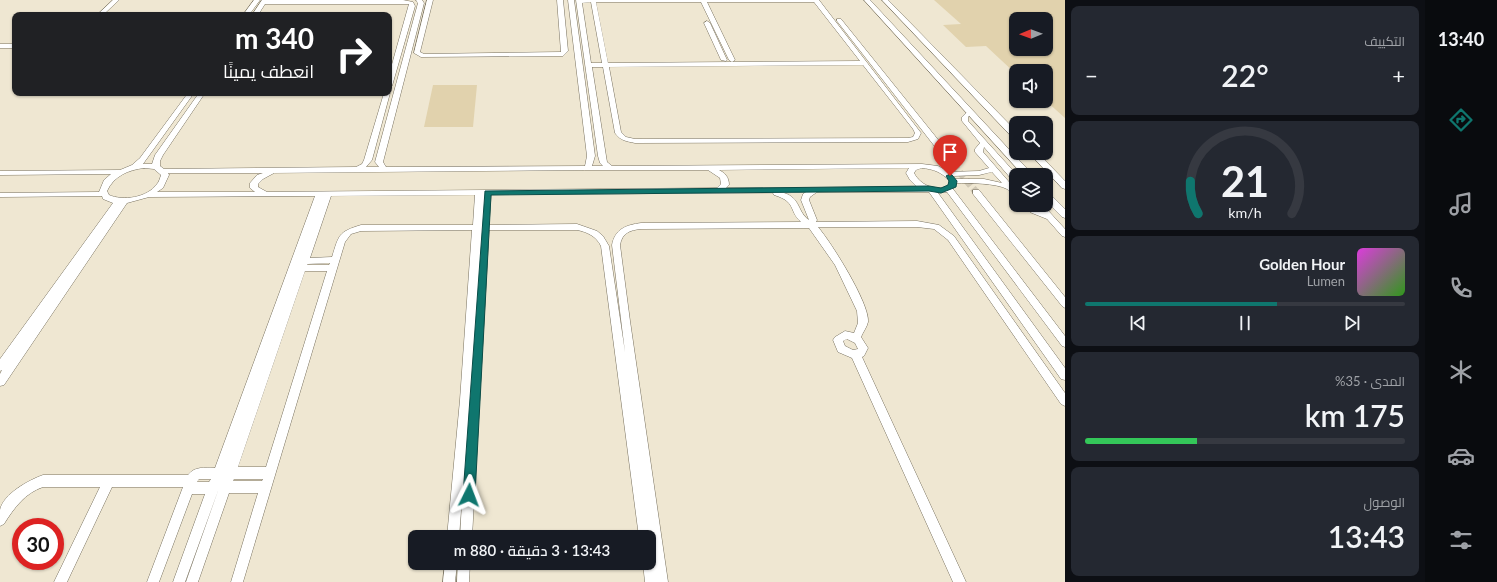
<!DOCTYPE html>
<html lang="ar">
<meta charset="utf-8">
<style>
body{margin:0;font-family:Lato,Cairo,sans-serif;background:#242831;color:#f1f3f6;direction:rtl;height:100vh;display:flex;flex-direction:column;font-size:15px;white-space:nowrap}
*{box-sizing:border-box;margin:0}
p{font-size:13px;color:#9ea1a6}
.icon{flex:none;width:22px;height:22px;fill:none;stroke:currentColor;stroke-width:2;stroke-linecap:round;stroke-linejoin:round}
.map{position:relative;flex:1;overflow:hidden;direction:ltr}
.sheet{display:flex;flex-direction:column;gap:6px;padding:6px;background:#0d0f14;width:360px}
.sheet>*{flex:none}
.hud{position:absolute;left:12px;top:12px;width:380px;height:84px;border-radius:8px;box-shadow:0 1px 3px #0004;direction:rtl;background:#202124;color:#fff;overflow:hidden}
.needle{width:26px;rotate:269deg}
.fabs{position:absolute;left:1009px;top:12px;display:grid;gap:8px}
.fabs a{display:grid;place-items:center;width:44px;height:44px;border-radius:8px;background:#171b24;box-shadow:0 1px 3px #0004;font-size:20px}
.speed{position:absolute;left:12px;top:518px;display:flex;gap:8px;font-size:20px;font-weight:700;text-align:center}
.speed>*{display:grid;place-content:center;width:52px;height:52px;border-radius:50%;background:#171b24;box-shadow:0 1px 3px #0004;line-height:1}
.speed .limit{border:6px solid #d22;background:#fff;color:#111}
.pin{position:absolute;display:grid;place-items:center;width:34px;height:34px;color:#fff;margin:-41px -17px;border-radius:50% 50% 50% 0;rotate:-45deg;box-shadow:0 0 4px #0007}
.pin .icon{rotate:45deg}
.me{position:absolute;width:44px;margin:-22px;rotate:3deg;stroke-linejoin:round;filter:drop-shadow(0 0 3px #0008)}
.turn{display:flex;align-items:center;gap:14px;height:84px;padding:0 12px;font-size:18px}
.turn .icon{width:52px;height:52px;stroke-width:2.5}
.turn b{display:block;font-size:28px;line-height:34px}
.big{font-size:30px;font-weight:600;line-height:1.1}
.sheet .tile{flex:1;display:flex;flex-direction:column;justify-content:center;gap:6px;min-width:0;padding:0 14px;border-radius:8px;background:#242831}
.sheet .dial{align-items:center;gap:0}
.dial svg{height:104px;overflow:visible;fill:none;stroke:#363941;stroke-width:7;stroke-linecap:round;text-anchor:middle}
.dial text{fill:#f1f3f6;stroke:none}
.song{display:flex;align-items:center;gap:12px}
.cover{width:48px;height:48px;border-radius:6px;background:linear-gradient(135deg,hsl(300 70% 55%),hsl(110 70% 35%))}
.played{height:4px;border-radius:2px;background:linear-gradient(90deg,#0f766e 60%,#363941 60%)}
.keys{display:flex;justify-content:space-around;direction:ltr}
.heat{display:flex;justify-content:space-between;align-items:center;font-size:22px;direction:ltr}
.charge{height:6px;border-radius:3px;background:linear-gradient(90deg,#34c759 35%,#363941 0)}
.trip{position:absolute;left:408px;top:530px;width:248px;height:40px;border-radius:8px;background:#171b24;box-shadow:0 1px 3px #0004;font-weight:600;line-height:40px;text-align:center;direction:rtl}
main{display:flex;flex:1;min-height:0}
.tab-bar{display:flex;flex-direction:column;width:72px;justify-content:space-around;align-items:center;background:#090b0e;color:#9ea1a6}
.tab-bar .icon{width:28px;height:28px}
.tab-bar .active{color:#0f766e}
.tab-bar b{font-size:18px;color:#f1f3f6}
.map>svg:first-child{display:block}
.green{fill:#e1d2ad;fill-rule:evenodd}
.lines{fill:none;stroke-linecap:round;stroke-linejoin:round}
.minor-tunnel{stroke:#d0c8b5;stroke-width:7;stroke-dasharray:7 3.5;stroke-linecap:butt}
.minor-casing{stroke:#78715f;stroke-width:1}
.major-casing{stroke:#78715f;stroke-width:1}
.minor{fill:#fff;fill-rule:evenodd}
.major{fill:#fff;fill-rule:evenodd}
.route{fill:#0f766e;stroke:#0a4d48}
</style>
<main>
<nav class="tab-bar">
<b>13:40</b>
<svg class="icon active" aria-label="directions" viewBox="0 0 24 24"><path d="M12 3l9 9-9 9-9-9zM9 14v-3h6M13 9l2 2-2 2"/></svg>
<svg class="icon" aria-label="music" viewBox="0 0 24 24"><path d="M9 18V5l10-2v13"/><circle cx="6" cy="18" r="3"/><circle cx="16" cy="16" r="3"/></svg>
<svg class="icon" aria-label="phone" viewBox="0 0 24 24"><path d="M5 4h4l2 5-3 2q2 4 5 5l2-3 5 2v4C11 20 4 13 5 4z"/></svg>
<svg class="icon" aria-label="climate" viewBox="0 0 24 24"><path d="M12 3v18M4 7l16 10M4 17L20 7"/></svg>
<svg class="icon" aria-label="car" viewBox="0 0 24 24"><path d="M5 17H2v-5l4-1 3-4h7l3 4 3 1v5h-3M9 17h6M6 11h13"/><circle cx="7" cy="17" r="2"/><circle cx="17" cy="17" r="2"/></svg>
<svg class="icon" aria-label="filters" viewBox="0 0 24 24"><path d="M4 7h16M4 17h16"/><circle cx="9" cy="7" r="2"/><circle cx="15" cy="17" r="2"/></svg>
</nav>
<section class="sheet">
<div class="tile"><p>التكييف</p>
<div class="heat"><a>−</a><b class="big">22°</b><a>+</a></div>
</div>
<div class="tile dial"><svg viewBox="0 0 100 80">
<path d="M14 69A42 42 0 1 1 86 69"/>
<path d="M14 69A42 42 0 0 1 8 44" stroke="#0f766e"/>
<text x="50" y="56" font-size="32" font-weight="700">21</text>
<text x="50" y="72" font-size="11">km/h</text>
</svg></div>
<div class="tile">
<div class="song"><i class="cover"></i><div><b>Golden Hour</b><p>Lumen</p></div></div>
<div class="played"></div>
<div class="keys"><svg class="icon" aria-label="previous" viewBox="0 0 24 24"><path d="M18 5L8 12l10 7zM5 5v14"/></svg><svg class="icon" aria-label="pause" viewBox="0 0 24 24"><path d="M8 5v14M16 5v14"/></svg><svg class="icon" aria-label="next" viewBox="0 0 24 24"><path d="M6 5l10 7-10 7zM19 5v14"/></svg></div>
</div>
<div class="tile"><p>المدى · 35%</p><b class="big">175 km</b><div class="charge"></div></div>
<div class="tile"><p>الوصول</p><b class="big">13:43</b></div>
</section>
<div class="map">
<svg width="1065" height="582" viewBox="0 0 1065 582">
<rect width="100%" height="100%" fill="#efe7d2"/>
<g class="green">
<path d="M 934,0 L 1065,0 L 1065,118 L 1046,101 L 1046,71 L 1016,71 L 1016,74 L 986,46 L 966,47 L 943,25 L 961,24 ZM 1016,19 L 1046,19 L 1046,49 L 1016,49 Z"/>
<polygon points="433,85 477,85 473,127 424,127"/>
</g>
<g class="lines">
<polyline class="minor-tunnel" points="953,164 976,192"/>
<defs>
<g id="minor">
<polygon points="113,0 119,0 103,15 97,15"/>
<polygon points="254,0 260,0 249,15 243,15"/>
<polygon points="262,0 403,0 413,2 415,6 392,86 389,88 389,75 409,4 265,4 258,15 252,15"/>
<path d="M 416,0 L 422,0 L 424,3 L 383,162 L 386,167 L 585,166 L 587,156 L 568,0 L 574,0 L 595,156 L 592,166 L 603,166 L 600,163 L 598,156 L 576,0 L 819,0 L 921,133 L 918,139 L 908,142 L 635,143 C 626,141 621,141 615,133 L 603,67 L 592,67 L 606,156 L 607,162 L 612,166 L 922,164 L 938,166 L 949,172 L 979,171 L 989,168 L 975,152 L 975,149 L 980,143 L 962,121 L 962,117 L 968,111 L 972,111 L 973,112 L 968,117 L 968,121 L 1017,175 L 1016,181 L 1013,181 L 984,147 L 983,152 L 1016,190 L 1016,197 C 1011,196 1011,192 1007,189 C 996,183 969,183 956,183 L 953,189 L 1065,336 L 1065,347 L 1062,346 L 947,192 L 938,193 L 1065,368 L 1065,380 L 1061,379 L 929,192 L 817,192 L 810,197 L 809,200 L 817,220 L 816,222 L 917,221 L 939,225 L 954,236 L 1065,393 L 1065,406 L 1061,404 L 948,240 L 934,229 L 917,227 L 818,227 C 831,242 870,304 868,322 C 867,327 863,332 861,337 L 868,348 L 864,356 L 862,357 L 966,582 L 953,582 L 852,358 L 838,352 L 833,340 L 835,337 L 845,331 L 854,333 L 858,323 L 857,311 L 835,265 L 809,228 L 641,229 C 630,230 622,233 620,245 L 630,321 L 668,582 L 645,582 L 643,563 L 649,563 L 649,557 L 652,558 L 649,537 L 639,537 L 601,246 C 596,236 587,232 577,230 L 489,230 L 472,537 L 460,537 L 463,485 L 459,537 L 447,537 L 460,400 L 472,230 L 361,231 L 351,234 L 345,242 L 243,582 L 231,582 L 258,493 L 229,493 L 198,582 L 186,582 L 219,488 L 185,582 L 173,582 L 205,494 L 192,494 L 159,582 L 147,582 L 183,487 L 112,487 L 67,582 L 54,582 L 100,487 L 43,487 C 25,493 14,508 4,524 L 0,526 C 0,521 0,515 0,510 C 3,494 29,480 43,475 L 188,475 C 195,466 204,468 215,468 L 315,196 L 149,197 L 127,203 L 4,385 L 0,386 L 0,374 L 2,370 L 0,371 L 0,359 L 113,203 L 103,199 L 102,196 L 0,197 L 0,193 L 99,192 L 104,180 L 111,174 L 0,175 L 0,171 L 120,170 L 132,165 L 140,158 L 188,93 L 194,93 L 143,164 L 152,164 L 155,155 L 199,93 L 205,93 L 163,155 L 160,161 L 160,166 L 164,169 L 356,167 L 362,164 L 364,160 L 384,93 L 389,93 L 389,92 L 390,93 L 372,160 L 366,167 L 379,167 L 375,162 L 418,3 ZM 591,2 L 602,63 L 591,63 L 582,3 ZM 596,2 L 701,2 L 729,60 L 732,62 L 735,60 L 707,2 L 814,2 L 860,61 L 608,63 ZM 863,65 L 913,129 L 915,133 L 913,137 L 908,138 L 635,139 L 626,137 L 621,132 L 609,67 ZM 144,168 L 154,169 L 161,175 C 160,178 159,182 157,184 C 147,198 123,201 109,195 L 107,191 C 114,176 128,170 144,168 ZM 909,168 L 906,173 L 910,180 L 917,187 L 726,188 L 729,185 C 729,177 725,173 719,170 ZM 922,168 C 933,169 942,172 949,181 L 948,186 C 936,192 920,185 914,173 L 916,170 ZM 585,170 L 708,170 L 720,178 L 721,184 L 717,188 L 267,192 L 258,187 L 258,184 L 263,179 L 274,173 ZM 992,172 L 1002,183 L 984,179 L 955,179 L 953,176 L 979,175 ZM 168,173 L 263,173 L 257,175 L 250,183 L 250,188 L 255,192 L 157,192 L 163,188 L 169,175 ZM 806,192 L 803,194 L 801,200 L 809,220 C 797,212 801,198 784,193 ZM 773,193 L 774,195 C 797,202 788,210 801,222 L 641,223 C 626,225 615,229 612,245 L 625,352 L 609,246 L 603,236 L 597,231 L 577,224 L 489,225 L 491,195 ZM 475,195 L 473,225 L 361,225 C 338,232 339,235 332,257 L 310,258 L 331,196 ZM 330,263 L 329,265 L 307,265 L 308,264 ZM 305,271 L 327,271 L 266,467 L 238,467 ZM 847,339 L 855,343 L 858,349 L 853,350 L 845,346 L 843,341 ZM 199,479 L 211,479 L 209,482 L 197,482 ZM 234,479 L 263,479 L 262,481 L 233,481 Z"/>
<polygon points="427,0 433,0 420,52 424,54 561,52 557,0 563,0 568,51 563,56 421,57 414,53"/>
<polygon points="837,19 841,19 956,162 956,166 950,166 837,21"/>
<polygon points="707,21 710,23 727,60 726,61 721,60 704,23"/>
<rect x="0" y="44" width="15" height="4"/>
<polygon points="973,190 979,190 1065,297 1065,308 1062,306 973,194"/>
<polygon points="1021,205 1031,205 1039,209 1035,205 1043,205 1065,229 1065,237 1062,236 1047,219 1032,213"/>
<polygon points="445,563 457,563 455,582 443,582"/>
<polygon points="458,563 470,563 469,582 457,582"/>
</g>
<g id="major">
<polygon points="864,0 870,0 1033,175 1023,175"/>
<polygon points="882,0 888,0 1016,131 1016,139 1013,138"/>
<polygon points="1029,153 1038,153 1065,181 1065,189 1062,188"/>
<polygon points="1046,192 1049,193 1065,209 1065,218 1062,217 1046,201"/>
</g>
</defs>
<use href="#minor" class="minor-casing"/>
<use href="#major" class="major-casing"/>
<use href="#minor" class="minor"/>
<use href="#major" class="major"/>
</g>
<polygon class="route" points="950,174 952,175 957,181 956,187 941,193 929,191 491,195 475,495 473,499 469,501 464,499 463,495 485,191 929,186 941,188 948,185 949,181 946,176"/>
</svg>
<div class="fabs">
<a><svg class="needle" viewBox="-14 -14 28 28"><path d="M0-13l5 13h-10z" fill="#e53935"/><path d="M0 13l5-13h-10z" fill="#9ea1a6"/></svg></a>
<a><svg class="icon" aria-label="sound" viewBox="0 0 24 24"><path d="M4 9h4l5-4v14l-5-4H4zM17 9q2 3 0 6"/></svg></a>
<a><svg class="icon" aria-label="search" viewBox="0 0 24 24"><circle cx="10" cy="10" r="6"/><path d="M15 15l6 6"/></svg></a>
<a><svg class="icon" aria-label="layers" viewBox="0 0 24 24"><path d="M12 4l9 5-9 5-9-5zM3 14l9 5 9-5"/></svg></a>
</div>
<div class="speed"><div class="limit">30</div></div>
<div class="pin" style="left:950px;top:176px;background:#d93025"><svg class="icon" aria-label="arrive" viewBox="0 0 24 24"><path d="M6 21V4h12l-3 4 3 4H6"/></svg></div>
<svg class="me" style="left:469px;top:495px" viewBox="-20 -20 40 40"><path d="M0-17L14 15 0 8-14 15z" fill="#0f766e" stroke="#fff" stroke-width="4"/></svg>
<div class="trip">13:43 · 3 دقيقة · 880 m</div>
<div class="hud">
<div class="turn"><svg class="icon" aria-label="right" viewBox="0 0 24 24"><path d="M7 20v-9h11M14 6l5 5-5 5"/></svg><div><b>340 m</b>انعطف يمينًا</div></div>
</div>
</div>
</main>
